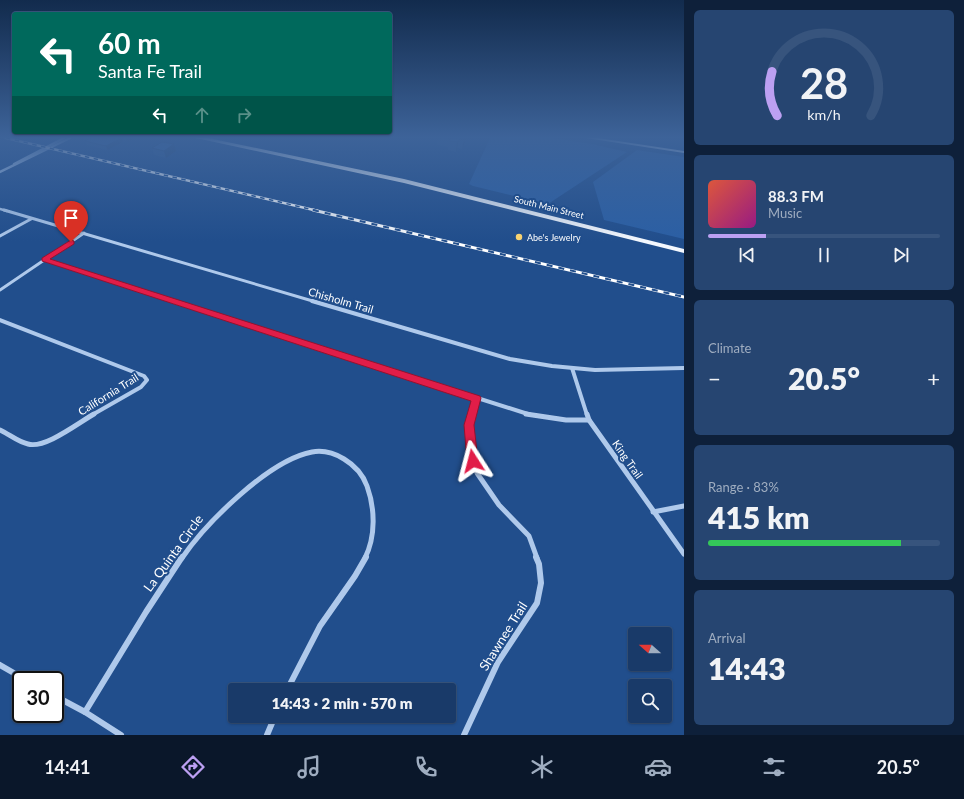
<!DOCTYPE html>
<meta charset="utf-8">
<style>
body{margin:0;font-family:Lato,sans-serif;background:#264571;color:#f1f3f6;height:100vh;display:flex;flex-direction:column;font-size:15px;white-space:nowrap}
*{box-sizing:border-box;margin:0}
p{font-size:13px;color:#9fadc0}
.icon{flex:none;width:22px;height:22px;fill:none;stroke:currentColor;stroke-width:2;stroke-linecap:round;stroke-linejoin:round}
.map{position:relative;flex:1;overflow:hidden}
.details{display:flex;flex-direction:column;gap:10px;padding:10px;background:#0e203a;width:280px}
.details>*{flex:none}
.hud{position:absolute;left:12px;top:12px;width:380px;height:122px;border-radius:4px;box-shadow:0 1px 3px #0004,0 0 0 1px #37547d;background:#00695c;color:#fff;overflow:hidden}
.needle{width:26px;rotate:291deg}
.buttons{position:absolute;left:628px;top:627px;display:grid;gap:8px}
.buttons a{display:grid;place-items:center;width:44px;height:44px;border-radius:4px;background:#193a69;box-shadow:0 1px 3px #0004,0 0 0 1px #37547d;font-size:20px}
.speed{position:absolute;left:12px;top:671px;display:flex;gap:8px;font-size:20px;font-weight:700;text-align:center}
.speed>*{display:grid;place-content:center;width:52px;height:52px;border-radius:50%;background:#193a69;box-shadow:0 1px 3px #0004,0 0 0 1px #37547d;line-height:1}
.speed .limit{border:2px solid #111;border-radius:6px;background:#fff;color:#111}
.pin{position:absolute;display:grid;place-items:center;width:34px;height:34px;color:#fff;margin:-41px -17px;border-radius:50% 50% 50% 0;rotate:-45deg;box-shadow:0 0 4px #0007}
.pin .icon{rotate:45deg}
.me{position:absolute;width:44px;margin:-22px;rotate:351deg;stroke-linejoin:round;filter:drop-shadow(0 0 3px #0008)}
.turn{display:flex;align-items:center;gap:14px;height:84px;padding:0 20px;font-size:18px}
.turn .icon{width:52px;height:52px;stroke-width:2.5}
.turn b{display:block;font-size:28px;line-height:34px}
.lanes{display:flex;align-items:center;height:38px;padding:0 20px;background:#0003;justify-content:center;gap:20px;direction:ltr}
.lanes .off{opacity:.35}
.big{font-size:30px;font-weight:800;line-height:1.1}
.details .widget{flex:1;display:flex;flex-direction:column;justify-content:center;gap:6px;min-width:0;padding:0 14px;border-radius:6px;background:#264571}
.details .dial{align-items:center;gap:0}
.dial svg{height:104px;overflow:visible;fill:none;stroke:#37547d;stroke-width:7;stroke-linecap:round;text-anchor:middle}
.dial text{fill:#f1f3f6;stroke:none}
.song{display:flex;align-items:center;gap:12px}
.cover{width:48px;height:48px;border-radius:6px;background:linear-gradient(135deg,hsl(10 70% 55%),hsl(310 70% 35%))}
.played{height:4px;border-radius:2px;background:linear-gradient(90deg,#bca0f2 25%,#37547d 25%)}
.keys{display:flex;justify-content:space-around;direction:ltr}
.heat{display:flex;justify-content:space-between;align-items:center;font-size:22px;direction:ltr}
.charge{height:6px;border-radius:3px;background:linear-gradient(90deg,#34c759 83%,#37547d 0)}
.trip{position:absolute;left:228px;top:683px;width:228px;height:40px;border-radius:4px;background:#193a69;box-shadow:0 1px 3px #0004,0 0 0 1px #37547d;font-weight:800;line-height:40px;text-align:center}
.tab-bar{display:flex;height:64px;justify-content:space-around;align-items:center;background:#0a172a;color:#9fadc0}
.tab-bar .icon{width:28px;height:28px}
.tab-bar .selected{color:#bca0f2}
.tab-bar b{font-size:18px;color:#f1f3f6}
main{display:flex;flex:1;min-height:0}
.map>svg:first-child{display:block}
.green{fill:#2b5fa4}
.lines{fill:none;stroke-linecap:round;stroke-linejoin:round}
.street-far4{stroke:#afc9eb;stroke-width:2.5}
.street-far3{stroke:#afc9eb;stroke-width:3}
.street-far2{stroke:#afc9eb;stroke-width:4}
.street-far1{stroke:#afc9eb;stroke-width:5}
.street{stroke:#afc9eb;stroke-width:6}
.secondary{fill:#dae7f9;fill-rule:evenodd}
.primary{fill:#f4f8fe;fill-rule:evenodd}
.rail-far1-casing{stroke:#fff;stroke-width:2.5}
.rail-casing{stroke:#fff;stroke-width:3}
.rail-far1{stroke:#214e8c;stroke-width:1.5;stroke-dasharray:4.5;stroke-linecap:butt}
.rail{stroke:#214e8c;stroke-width:2;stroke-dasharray:6;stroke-linecap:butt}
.wall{fill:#2a5691}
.shaded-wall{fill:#224676}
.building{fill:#3164a9;stroke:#224676}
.route{fill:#e11d48;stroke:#92132f}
.poi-dot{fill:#f8d371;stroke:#214e8c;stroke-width:1.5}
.labels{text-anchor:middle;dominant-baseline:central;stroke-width:4;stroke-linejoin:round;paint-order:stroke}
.far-street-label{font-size:9px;fill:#fff;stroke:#214e8c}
.far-poi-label{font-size:9px;fill:#fff;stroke:#214e8c;text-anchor:start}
.street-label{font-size:11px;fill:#fff;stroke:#214e8c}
.near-street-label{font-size:13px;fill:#fff;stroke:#214e8c}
</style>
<main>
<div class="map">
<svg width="684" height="735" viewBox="0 0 684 735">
<rect width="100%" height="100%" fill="#214e8c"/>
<g class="green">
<polygon points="490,138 552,138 592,144 627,152 548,204 473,186 469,184"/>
<polygon points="637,150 684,157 684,239 604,220 593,182"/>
</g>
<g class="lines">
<g class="street-far4">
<polyline points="14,164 64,138"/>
<polyline points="0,172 70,138"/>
<polyline points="0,209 7,211"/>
</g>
<g class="street-far3">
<polyline points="4,210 316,302"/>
<polyline points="0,236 31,219"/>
<polyline points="45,260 175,302"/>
<polyline points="0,290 84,233"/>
</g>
<g class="street-far2">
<polyline points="172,301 531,415"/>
<polyline points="312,301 510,359 552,366 595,370 684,368"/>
<polyline points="0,320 144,376 147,380 141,387 92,415"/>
<polyline points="572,368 587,415"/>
<polyline points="472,415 476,399"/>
</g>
<g class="street-far1">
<polyline points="472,414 469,425 473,461 477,473 499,505 529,536 537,558"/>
<polyline points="526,414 566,420 589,420"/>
<polyline points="587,414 589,420 684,554"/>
<path d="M 0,430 C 9,434 18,442 28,444 C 45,449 78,423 94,414"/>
<polyline points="653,512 684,506"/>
<path d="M 182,558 C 206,523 269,460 312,452 C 323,450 334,453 344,459 C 354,465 363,475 367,486 C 375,508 376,536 365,558"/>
</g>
<g class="street">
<polyline points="0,665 26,680"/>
<polyline points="287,690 320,626 355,576 366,557"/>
<polyline points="55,696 85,712 121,735"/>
<polyline points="85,712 146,612 182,557"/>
<polyline points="267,735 275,716"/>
<polyline points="464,735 498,662 537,603 541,583 539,564 536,557"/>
</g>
<polygon class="secondary" points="586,138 598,138 684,151 684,153"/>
<polygon class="primary" points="196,138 208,138 404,179 684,249 684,253 404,183"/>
<defs>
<polyline id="rail-far1" points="6,138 318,211"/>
<polyline id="rail" points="313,210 684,297"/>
</defs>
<use href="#rail-far1" class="rail-far1-casing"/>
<use href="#rail" class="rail-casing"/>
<use href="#rail-far1" class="rail-far1"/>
<use href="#rail" class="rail"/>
</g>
<g class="wall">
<polygon points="91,138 134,138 127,142 123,142 107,150 87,145 85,141"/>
<polygon points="438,138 467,138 462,149 457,148 456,152 448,150 448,147 437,145"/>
<polygon points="174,144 176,151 166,158 154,155 152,148"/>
</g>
<g class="shaded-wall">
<polygon points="121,138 122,138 123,142 107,150 106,146"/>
<polygon points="125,138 134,138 127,142"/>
<polygon points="465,138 467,138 462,149 464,140"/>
<polygon points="459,139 457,148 456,152 457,142"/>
<polygon points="174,144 176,151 166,158 164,151"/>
</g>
<g class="building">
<polygon points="91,138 121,138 106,146 85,141"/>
<polygon points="450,138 465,138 464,140 459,139 457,142 449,141 451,138"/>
<polygon points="162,142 174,144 164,151 152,148"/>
</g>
<linearGradient id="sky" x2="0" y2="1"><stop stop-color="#122b4d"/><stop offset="0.57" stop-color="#3d6399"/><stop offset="1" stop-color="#3d6399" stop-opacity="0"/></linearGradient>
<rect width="684" height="241" fill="url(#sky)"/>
<polygon class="route" points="71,240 74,241 74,244 50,259 480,396 481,398 474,425 478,461 476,464 473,466 469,464 467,461 464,425 471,401 42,261 42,258"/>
<circle class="poi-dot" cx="519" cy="237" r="4"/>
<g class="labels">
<g class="far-street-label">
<text transform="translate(549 207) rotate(14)">South Main Street</text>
</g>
<g class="far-poi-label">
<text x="527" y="237">Abe's Jewelry</text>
</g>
<g class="street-label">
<text transform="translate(341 300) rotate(16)">Chisholm Trail</text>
<text transform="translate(108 394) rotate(-32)">California Trail</text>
<text transform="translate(628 459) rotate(55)">King Trail</text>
</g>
<g class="near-street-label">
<text transform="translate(173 553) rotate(-54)">La Quinta Circle</text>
<text transform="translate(503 636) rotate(-58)">Shawnee Trail</text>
</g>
</g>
</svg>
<div class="buttons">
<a><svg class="needle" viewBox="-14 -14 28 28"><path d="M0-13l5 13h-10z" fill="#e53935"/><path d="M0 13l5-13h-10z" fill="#9fadc0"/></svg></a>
<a><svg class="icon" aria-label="search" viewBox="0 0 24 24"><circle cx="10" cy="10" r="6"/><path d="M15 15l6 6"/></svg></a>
</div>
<div class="speed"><div class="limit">30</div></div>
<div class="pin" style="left:71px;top:242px;background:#d93025"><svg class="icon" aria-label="arrive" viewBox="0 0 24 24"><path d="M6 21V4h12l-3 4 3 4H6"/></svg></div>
<svg class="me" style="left:473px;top:461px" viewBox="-20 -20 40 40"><path d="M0-17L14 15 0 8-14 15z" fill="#e11d48" stroke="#fff" stroke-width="4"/></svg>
<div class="trip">14:43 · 2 min · 570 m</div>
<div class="hud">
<div class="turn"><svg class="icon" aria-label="left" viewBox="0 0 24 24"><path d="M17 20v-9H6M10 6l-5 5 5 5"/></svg><div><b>60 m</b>Santa Fe Trail</div></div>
<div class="lanes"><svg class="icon" aria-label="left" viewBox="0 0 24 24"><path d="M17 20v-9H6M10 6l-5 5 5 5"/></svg><svg class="icon off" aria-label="ahead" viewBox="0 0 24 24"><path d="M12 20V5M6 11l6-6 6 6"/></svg><svg class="icon off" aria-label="right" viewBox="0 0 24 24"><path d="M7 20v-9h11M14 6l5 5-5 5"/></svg></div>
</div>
</div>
<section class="details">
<div class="widget dial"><svg viewBox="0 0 100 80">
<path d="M14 69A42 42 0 1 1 86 69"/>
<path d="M14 69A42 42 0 0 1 10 35" stroke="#bca0f2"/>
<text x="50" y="56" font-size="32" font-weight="700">28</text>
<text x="50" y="72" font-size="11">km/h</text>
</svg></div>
<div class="widget">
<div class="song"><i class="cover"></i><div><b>88.3 FM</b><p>Music</p></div></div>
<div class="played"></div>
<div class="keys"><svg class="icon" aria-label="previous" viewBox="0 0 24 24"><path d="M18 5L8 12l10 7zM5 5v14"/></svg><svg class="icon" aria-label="pause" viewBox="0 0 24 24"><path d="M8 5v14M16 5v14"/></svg><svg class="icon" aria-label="next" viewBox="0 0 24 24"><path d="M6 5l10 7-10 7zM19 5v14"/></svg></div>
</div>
<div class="widget"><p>Climate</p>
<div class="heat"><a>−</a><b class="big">20.5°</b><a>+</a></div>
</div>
<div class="widget"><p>Range · 83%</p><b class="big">415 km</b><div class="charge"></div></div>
<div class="widget"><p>Arrival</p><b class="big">14:43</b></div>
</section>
</main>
<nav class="tab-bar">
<b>14:41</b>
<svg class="icon selected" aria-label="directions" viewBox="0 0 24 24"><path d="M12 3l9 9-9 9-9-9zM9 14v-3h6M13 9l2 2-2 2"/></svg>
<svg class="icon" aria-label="music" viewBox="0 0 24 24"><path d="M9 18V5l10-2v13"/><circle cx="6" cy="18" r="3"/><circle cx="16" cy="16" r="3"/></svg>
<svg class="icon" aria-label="phone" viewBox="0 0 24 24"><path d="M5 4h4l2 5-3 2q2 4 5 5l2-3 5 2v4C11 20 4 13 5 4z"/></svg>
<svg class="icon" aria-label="climate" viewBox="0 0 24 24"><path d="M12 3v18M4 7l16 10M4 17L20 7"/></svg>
<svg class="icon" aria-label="car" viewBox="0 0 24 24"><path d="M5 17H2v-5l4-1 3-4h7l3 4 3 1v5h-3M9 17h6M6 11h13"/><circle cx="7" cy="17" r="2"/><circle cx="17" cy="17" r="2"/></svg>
<svg class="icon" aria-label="filters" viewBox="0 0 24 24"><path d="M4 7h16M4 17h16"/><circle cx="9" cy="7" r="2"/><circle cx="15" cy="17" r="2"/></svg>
<b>20.5°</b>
</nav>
